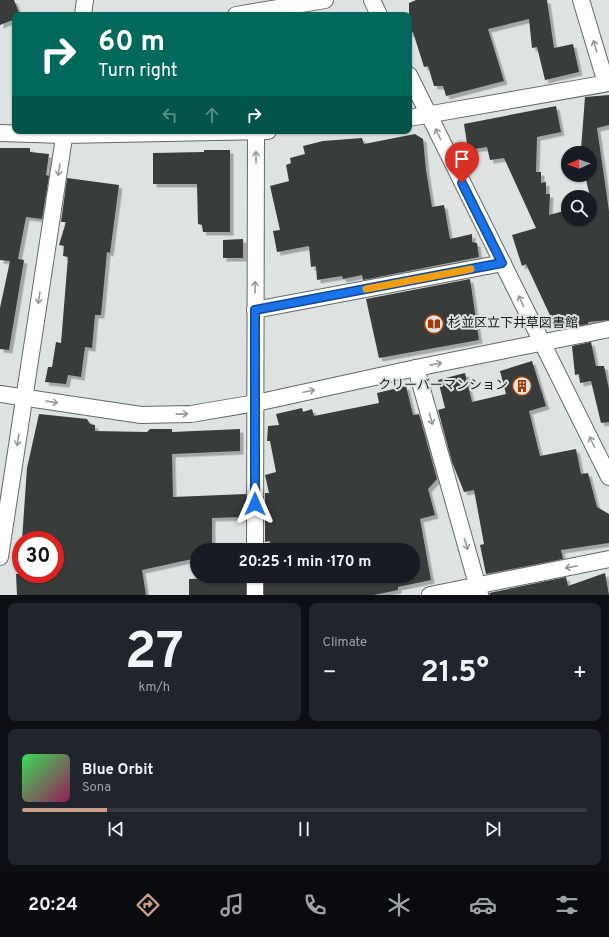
<!DOCTYPE html>
<meta charset="utf-8">
<style>
body{margin:0;font-family:Overpass,"Noto Sans JP",sans-serif;background:#20242c;color:#f1f3f6;height:100vh;display:flex;flex-direction:column;font-size:15px;white-space:nowrap}
*{box-sizing:border-box;margin:0}
p{font-size:13px;color:#9ea1a6}
.icon{flex:none;width:22px;height:22px;fill:none;stroke:currentColor;stroke-width:2;stroke-linecap:round;stroke-linejoin:round}
.map{position:relative;height:595px;overflow:hidden}
.sheet{display:flex;flex-direction:column;gap:8px;padding:8px;background:#0d0f14;flex:1}
.sheet>*{flex:none}
.top-card{position:absolute;left:12px;top:12px;width:400px;height:122px;border-radius:8px;box-shadow:0 1px 3px #0004;background:#00695c;color:#fff;overflow:hidden}
.needle{width:26px;rotate:268deg}
.buttons{position:absolute;left:561px;top:146px;display:grid;gap:8px}
.buttons a{display:grid;place-items:center;width:36px;height:36px;border-radius:50%;background:#171b24;box-shadow:0 1px 3px #0004;font-size:20px}
.speed{position:absolute;left:12px;top:531px;display:flex;gap:8px;font-size:20px;font-weight:700;text-align:center}
.speed>*{display:grid;place-content:center;width:52px;height:52px;border-radius:50%;background:#171b24;box-shadow:0 1px 3px #0004;line-height:1}
.speed .limit{border:6px solid #d22;background:#fff;color:#111}
.pin{position:absolute;display:grid;place-items:center;width:34px;height:34px;color:#fff;margin:-41px -17px;border-radius:50% 50% 50% 0;rotate:-45deg;box-shadow:0 0 4px #0007}
.pin .icon{rotate:45deg}
.me{position:absolute;width:44px;margin:-22px;rotate:0deg;stroke-linejoin:round;filter:drop-shadow(0 0 3px #0008)}
.turn{display:flex;align-items:center;gap:14px;height:84px;padding:0 20px;font-size:18px}
.turn .icon{width:52px;height:52px;stroke-width:2.5}
.turn b{display:block;font-size:28px;line-height:34px}
.lanes{display:flex;align-items:center;height:38px;padding:0 20px;background:#0003;justify-content:center;gap:20px;direction:ltr}
.lanes .off{opacity:.35}
.big{font-size:30px;font-weight:700;line-height:1.1}
.sheet .card{flex:1;display:flex;flex-direction:column;justify-content:center;gap:6px;min-width:0;padding:0 14px;border-radius:8px;background:#20242c}
.sheet .dial{align-items:center;gap:0}
.dial b{font-size:52px;line-height:1}
.song{display:flex;align-items:center;gap:12px}
.cover{width:48px;height:48px;border-radius:6px;background:linear-gradient(135deg,hsl(130 70% 55%),hsl(330 70% 35%))}
.played{height:4px;border-radius:2px;background:linear-gradient(90deg,#cca088 15%,#363941 15%)}
.keys{display:flex;justify-content:space-around;direction:ltr}
.heat{display:flex;justify-content:space-between;align-items:center;font-size:22px;direction:ltr}
.sheet .tiles{flex:1;display:grid;gap:8px;grid-template-columns:1fr 1fr}
.card:last-child{grid-column:span 2}
.trip{position:absolute;left:190px;top:543px;width:230px;height:40px;border-radius:20px;background:#171b24;box-shadow:0 1px 3px #0004;font-weight:700;line-height:40px;text-align:center}
.tab-bar{display:flex;height:64px;justify-content:space-around;align-items:center;background:#090b0e;color:#9ea1a6}
.tab-bar .icon{width:28px;height:28px}
.tab-bar .active{color:#cca088}
.tab-bar b{font-size:18px;color:#f1f3f6}
.map>svg:first-child{display:block}
.building{fill:#383c3a;filter:url(#shadow)}
.lines{fill:none;stroke-linecap:round;stroke-linejoin:round}
.street-casing{stroke:#636868;stroke-width:18}
.street{stroke:#fff;stroke-width:16}
.oneway{stroke:#979898}
.route-casing{stroke:#114b97;stroke-width:10}
.route{stroke:#1a73e8;stroke-width:7}
.slow{stroke:#f59e0b;stroke-width:7}
.labels{text-anchor:middle;dominant-baseline:central;stroke-width:4;stroke-linejoin:round;paint-order:stroke}
.poi-label{font-size:13px;fill:#181a1a;stroke:#dde3e3;text-anchor:start}
</style>
<div class="map">
<svg width="609" height="595" viewBox="0 0 609 595">
<defs>
<filter id="shadow"><feDropShadow dx="3.5" dy="3.5" stdDeviation="0" flood-color="#0004"/></filter>
</defs>
<rect width="100%" height="100%" fill="#dde3e3"/>
<g class="building">
<polygon points="0,0 14,0 20,15 15,15 15,19 0,25"/>
<polygon points="416,0 547,0 554,48 573,44 579,72 545,80 537,47 532,48 529,19 488,29 504,81 446,96 443,86 434,86 428,66 424,67 413,32 409,34 409,3"/>
<polygon points="609,95 609,125 597,128 609,211 609,320 588,322 588,324 570,327 570,324 555,326 526,264 522,266 512,235 536,228 504,158 490,160 487,147 468,150 464,124 556,106 561,132 537,137 536,172 541,172 541,183 546,182 546,194 550,194 549,215 568,210 568,219 590,219 590,197 585,175 590,175 590,153 581,153 581,149 585,97"/>
<polygon points="415,134 423,139 426,170 432,207 444,205 450,239 472,234 472,242 477,243 479,257 363,280 362,275 343,279 342,276 317,280 316,266 311,267 309,246 277,252 273,231 280,230 270,186 289,181 286,165 291,163 290,158 305,154 303,146 323,141 362,138 364,144"/>
<polygon points="0,148 30,148 30,152 49,154 46,175 49,176 42,219 26,217 18,259 24,260 9,350 0,349 0,308 10,261 0,260"/>
<polygon points="204,150 230,150 230,232 203,232 202,225 198,224 197,184 153,184 153,153 204,152"/>
<polygon points="67,178 119,185 110,253 107,252 101,315 95,315 92,348 85,347 81,377 68,375 66,384 45,382 48,367 52,367 56,342 61,343 68,257 63,256 64,246 59,245 66,222 61,222"/>
<polygon points="243,239 243,258 223,258 223,240"/>
<polygon points="470,279 479,340 379,358 366,299"/>
<polygon points="591,342 596,366 604,366 609,389 609,422 601,423 591,381 580,383 579,374 575,375 572,346"/>
<polygon points="532,361 546,406 529,411 540,456 576,449 581,474 588,473 597,507 609,514 609,543 561,550 563,559 486,574 480,545 484,544 474,490 464,492 452,462 438,410 445,408 438,380 465,373 472,402 506,394 500,371"/>
<polygon points="406,386 413,415 419,414 437,479 428,489 435,515 420,519 431,580 398,587 398,590 374,595 264,595 264,577 413,576 413,550 271,550 270,541 265,542 265,493 269,493 265,475 276,472 270,441 267,441 268,426 279,425 276,414 302,408 303,412 312,409 314,416 379,403 377,393"/>
<polygon points="39,414 87,419 90,424 95,425 95,431 147,432 150,429 172,429 172,432 240,429 240,451 172,454 173,497 246,494 246,517 212,518 212,550 197,550 197,558 142,570 146,595 17,595 16,574 55,574 55,572 58,572 57,540 22,540 27,468"/>
<polygon points="605,573 609,595 490,595 489,593 566,577 568,586"/>
<polygon points="246,577 246,595 189,595 189,579"/>
</g>
<g class="lines">
<defs>
<g id="street">
<polyline points="372,0 379,15"/>
<polyline points="581,0 606,83"/>
<polyline points="83,15 85,0"/>
<polyline points="236,15 325,0"/>
<polyline points="409,75 609,477"/>
<polyline points="409,118 609,83"/>
<polyline points="0,133 64,135 268,131"/>
<polyline points="255,310 503,263"/>
<polyline points="416,368 480,595"/>
<polyline points="0,394 141,415 191,414 256,403 416,368 609,329"/>
<polyline points="255,550 256,132"/>
<polyline points="0,557 65,131"/>
<polyline points="255,595 255,576"/>
<polyline points="430,595 609,559"/>
</g>
</defs>
<use href="#street" class="street-casing"/>
<use href="#street" class="street"/>
</g>
<defs><path id="oneway-shaft" d="M-6 0H5M1.5-3L5.5 0L1.5 3" fill="none" stroke-width="1.6" stroke-linecap="round" stroke-linejoin="round"/></defs>
<g class="oneway">
<use href="#oneway-shaft" transform="translate(595 46) rotate(-107)"/>
<use href="#oneway-shaft" transform="translate(438 134) rotate(-116)"/>
<use href="#oneway-shaft" transform="translate(256 157) rotate(-90)"/>
<use href="#oneway-shaft" transform="translate(59 170) rotate(99)"/>
<use href="#oneway-shaft" transform="translate(255 287) rotate(-90)"/>
<use href="#oneway-shaft" transform="translate(39 298) rotate(99)"/>
<use href="#oneway-shaft" transform="translate(521 301) rotate(-116)"/>
<use href="#oneway-shaft" transform="translate(436 364) rotate(-11)"/>
<use href="#oneway-shaft" transform="translate(309 391) rotate(-12)"/>
<use href="#oneway-shaft" transform="translate(52 402) rotate(8)"/>
<use href="#oneway-shaft" transform="translate(182 414) rotate(-1)"/>
<use href="#oneway-shaft" transform="translate(431 419) rotate(74)"/>
<use href="#oneway-shaft" transform="translate(18 440) rotate(99)"/>
<use href="#oneway-shaft" transform="translate(592 442) rotate(-116)"/>
<use href="#oneway-shaft" transform="translate(466 544) rotate(74)"/>
<use href="#oneway-shaft" transform="translate(571 567) rotate(169)"/>
</g>
<g class="lines">
<defs>
<polyline id="route" points="255,504 255,310 502,263 462,183"/>
</defs>
<use href="#route" class="route-casing"/>
<use href="#route" class="route"/>
<polyline class="slow" points="366,289 471,269"/>
</g>
<defs>
<symbol id="library-ring" viewBox="-11 -11 22 22"><circle r="9.5" fill="#dde3e3" stroke="#9f3b02" stroke-width="1.5"/><path d="M-6-4Q-3-5.5-.7-3.5V5Q-3 3-6 4ZM6-4Q3-5.5 .7-3.5V5Q3 3 6 4Z" fill="#9f3b02"/></symbol>
<symbol id="building-ring" viewBox="-11 -11 22 22"><circle r="9.5" fill="#dde3e3" stroke="#9f3b02" stroke-width="1.5"/><path d="M-4-6H4V6H1V3H-1V6H-4ZM-2.5-4.3h1.7v1.8h-1.7ZM.8-4.3h1.7v1.8H.8ZM-2.5-1h1.7V.8h-1.7ZM.8-1h1.7V.8H.8Z" fill="#9f3b02"/></symbol>
</defs>
<g fill-rule="evenodd">
<use href="#library-ring" x="423" y="313" width="22" height="22"/>
<use href="#building-ring" x="511" y="375" width="22" height="22"/>
</g>
<g class="labels">
<g class="poi-label">
<text x="448" y="324">杉並区立下井草図書館</text>
<text x="508" y="386" text-anchor="end">クリーバーマンション</text>
</g>
</g>
</svg>
<div class="buttons">
<a><svg class="needle" viewBox="-14 -14 28 28"><path d="M0-13l5 13h-10z" fill="#e53935"/><path d="M0 13l5-13h-10z" fill="#9ea1a6"/></svg></a>
<a><svg class="icon" aria-label="search" viewBox="0 0 24 24"><circle cx="10" cy="10" r="6"/><path d="M15 15l6 6"/></svg></a>
</div>
<div class="speed"><div class="limit">30</div></div>
<div class="pin" style="left:462px;top:183px;background:#d93025"><svg class="icon" aria-label="arrive" viewBox="0 0 24 24"><path d="M6 21V4h12l-3 4 3 4H6"/></svg></div>
<svg class="me" style="left:255px;top:504px" viewBox="-20 -20 40 40"><path d="M0-17L14 15 0 8-14 15z" fill="#1a73e8" stroke="#fff" stroke-width="4"/></svg>
<div class="trip">20:25 · 1 min · 170 m</div>
<div class="top-card">
<div class="turn"><svg class="icon" aria-label="right" viewBox="0 0 24 24"><path d="M7 20v-9h11M14 6l5 5-5 5"/></svg><div><b>60 m</b>Turn right</div></div>
<div class="lanes"><svg class="icon off" aria-label="left" viewBox="0 0 24 24"><path d="M17 20v-9H6M10 6l-5 5 5 5"/></svg><svg class="icon off" aria-label="ahead" viewBox="0 0 24 24"><path d="M12 20V5M6 11l6-6 6 6"/></svg><svg class="icon" aria-label="right" viewBox="0 0 24 24"><path d="M7 20v-9h11M14 6l5 5-5 5"/></svg></div>
</div>
</div>
<section class="sheet">
<div class="tiles">
<div class="card dial"><b>27</b><p>km/h</p></div>
<div class="card"><p>Climate</p>
<div class="heat"><a>−</a><b class="big">21.5°</b><a>+</a></div>
</div>
<div class="card">
<div class="song"><i class="cover"></i><div><b>Blue Orbit</b><p>Sona</p></div></div>
<div class="played"></div>
<div class="keys"><svg class="icon" aria-label="previous" viewBox="0 0 24 24"><path d="M18 5L8 12l10 7zM5 5v14"/></svg><svg class="icon" aria-label="pause" viewBox="0 0 24 24"><path d="M8 5v14M16 5v14"/></svg><svg class="icon" aria-label="next" viewBox="0 0 24 24"><path d="M6 5l10 7-10 7zM19 5v14"/></svg></div>
</div>
</div>
</section>
<nav class="tab-bar">
<b>20:24</b>
<svg class="icon active" aria-label="directions" viewBox="0 0 24 24"><path d="M12 3l9 9-9 9-9-9zM9 14v-3h6M13 9l2 2-2 2"/></svg>
<svg class="icon" aria-label="music" viewBox="0 0 24 24"><path d="M9 18V5l10-2v13"/><circle cx="6" cy="18" r="3"/><circle cx="16" cy="16" r="3"/></svg>
<svg class="icon" aria-label="phone" viewBox="0 0 24 24"><path d="M5 4h4l2 5-3 2q2 4 5 5l2-3 5 2v4C11 20 4 13 5 4z"/></svg>
<svg class="icon" aria-label="climate" viewBox="0 0 24 24"><path d="M12 3v18M4 7l16 10M4 17L20 7"/></svg>
<svg class="icon" aria-label="car" viewBox="0 0 24 24"><path d="M5 17H2v-5l4-1 3-4h7l3 4 3 1v5h-3M9 17h6M6 11h13"/><circle cx="7" cy="17" r="2"/><circle cx="17" cy="17" r="2"/></svg>
<svg class="icon" aria-label="filters" viewBox="0 0 24 24"><path d="M4 7h16M4 17h16"/><circle cx="9" cy="7" r="2"/><circle cx="15" cy="17" r="2"/></svg>
</nav>
